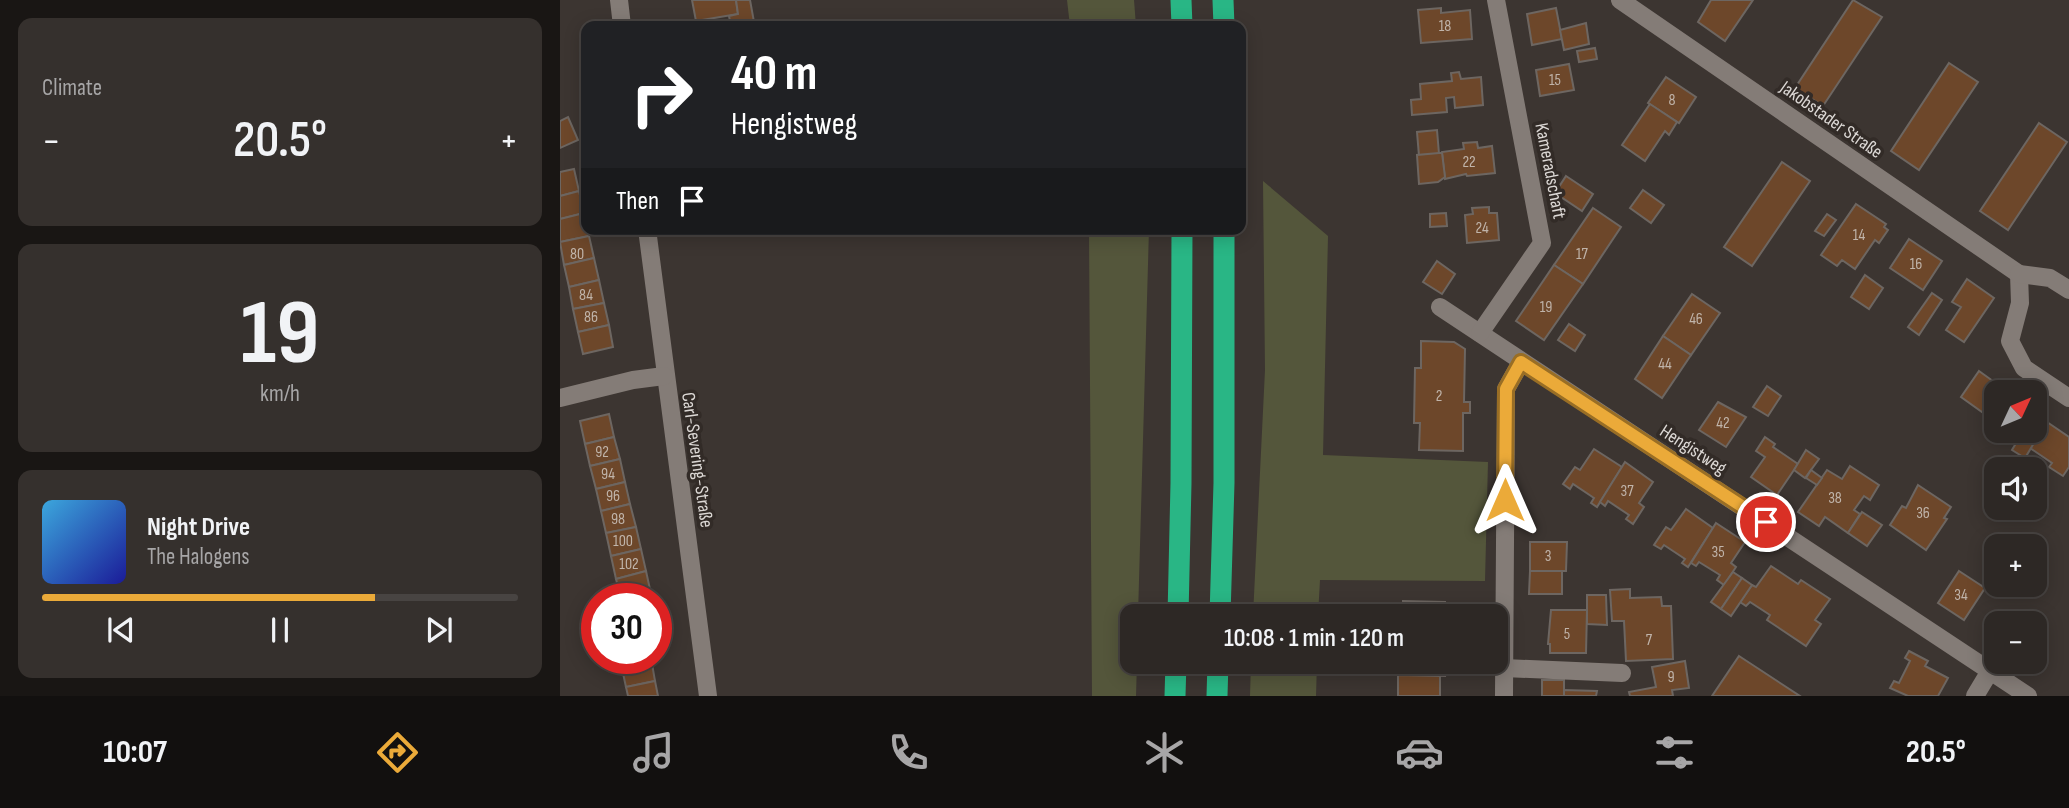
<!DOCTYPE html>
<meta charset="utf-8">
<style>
body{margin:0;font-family:"Sofia Sans Condensed",sans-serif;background:#35302d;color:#f1f3f6;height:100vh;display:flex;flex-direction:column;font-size:26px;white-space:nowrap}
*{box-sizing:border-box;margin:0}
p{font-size:23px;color:#a7a6a7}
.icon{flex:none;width:38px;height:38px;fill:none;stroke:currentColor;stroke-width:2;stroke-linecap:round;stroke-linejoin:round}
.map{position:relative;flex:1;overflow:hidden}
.side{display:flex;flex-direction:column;gap:18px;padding:18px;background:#191614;width:560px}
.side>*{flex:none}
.top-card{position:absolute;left:21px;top:21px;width:665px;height:214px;border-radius:14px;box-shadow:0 4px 18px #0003,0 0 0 2px #484442;background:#202124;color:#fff;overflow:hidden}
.needle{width:46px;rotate:46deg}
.buttons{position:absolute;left:1424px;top:380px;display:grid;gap:14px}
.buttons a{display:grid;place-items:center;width:63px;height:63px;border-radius:14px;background:#2d2825;box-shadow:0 4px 18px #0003,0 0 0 2px #484442;font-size:35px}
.speed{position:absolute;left:21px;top:583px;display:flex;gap:14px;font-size:35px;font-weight:700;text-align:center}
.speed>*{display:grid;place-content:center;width:91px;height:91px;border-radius:50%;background:#2d2825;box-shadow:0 4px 18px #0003,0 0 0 2px #484442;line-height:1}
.speed .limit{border:10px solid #d22;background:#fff;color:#111}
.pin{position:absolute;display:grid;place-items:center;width:60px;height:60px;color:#fff;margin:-30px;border:4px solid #fff;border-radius:50%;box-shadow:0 2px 7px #0007}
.me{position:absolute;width:77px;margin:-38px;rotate:0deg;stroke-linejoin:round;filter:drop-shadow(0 0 5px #0008)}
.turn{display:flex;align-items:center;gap:24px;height:147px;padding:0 35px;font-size:32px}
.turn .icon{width:91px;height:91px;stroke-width:2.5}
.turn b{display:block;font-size:49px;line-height:60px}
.then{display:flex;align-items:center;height:66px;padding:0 35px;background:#0003;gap:14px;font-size:26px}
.big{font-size:52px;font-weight:600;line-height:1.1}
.side .card{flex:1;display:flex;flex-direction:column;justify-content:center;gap:10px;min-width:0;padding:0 24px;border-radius:14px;background:#35302d}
.side .dial{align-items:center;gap:0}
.dial b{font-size:91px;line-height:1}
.song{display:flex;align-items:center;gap:21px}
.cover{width:84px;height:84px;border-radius:10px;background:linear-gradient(135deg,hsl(200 70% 55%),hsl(240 70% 35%))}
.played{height:7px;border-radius:4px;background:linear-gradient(90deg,#ebaa39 70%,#484442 70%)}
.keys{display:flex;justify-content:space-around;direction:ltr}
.heat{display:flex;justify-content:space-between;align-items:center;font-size:38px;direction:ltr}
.trip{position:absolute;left:560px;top:604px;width:388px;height:70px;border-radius:14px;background:#2d2825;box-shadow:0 4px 18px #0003,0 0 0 2px #484442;font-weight:600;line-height:70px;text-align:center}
.menu{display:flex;height:112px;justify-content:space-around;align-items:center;background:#12100f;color:#a7a6a7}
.menu .icon{width:49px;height:49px}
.menu .active{color:#ebaa39}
.menu b{font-size:32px;color:#f1f3f6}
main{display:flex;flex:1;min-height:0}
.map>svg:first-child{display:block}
.green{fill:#54563b}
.building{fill:#6d472a;stroke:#6d6661;stroke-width:2}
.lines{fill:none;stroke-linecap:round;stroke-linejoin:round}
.minor{stroke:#847c77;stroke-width:18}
.highway{stroke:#29b685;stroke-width:21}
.route-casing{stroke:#996e25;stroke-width:18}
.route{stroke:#ebaa39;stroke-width:12}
.labels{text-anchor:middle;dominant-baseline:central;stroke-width:7;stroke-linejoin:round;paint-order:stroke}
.number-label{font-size:16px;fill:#c0b4aa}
.street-label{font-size:19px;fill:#dcd8d5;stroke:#322b27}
</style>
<main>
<section class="side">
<div class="card"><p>Climate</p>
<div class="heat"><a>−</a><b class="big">20.5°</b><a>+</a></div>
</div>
<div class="card dial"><b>19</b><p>km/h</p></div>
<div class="card">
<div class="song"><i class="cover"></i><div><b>Night Drive</b><p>The Halogens</p></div></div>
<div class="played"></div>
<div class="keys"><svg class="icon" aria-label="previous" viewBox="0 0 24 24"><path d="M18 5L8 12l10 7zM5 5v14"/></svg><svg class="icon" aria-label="pause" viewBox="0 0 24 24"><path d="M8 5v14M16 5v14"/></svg><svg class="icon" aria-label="next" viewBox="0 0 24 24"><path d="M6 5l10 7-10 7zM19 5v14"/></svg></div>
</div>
</section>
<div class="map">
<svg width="1509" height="696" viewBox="0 0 1509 696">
<rect width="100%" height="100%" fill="#3c3531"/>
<g class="green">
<polygon points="507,0 574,0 576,26 510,26"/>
<polygon points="703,181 768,236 763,455 928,462 925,581 760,580 758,616 693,616 705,370"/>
<polygon points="529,229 589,229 578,616 572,616 572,662 577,662 576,696 532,696"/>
<polygon points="691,662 757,662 756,696 690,696"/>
</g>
<g class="building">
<polygon points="132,0 176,0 178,14 136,21"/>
<polygon points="176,0 190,0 194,22 171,26 169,16 178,14"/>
<polygon points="1151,0 1193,0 1165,41 1138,22"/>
<polygon points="1293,0 1322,17 1263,106 1235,88"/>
<polygon points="881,8 881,13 910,10 912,39 861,43 858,10"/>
<polygon points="996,8 1002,39 972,45 967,14"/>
<polygon points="1026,23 1029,44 1004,50 1000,30"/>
<polygon points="1035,48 1037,59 1019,62 1017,51"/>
<polygon points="1389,63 1418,82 1359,170 1331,151"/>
<polygon points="1009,64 1014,90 980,96 976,70"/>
<polygon points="899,72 901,79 921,77 923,105 895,108 894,97 886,98 887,112 852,115 851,100 861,99 860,84 892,81 891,73"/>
<polygon points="1106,77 1136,97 1119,123 1088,103"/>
<polygon points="1090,104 1117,122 1109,135 1105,131 1085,161 1062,145"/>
<polygon points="8,117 18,140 0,148 0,121"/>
<polygon points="1479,123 1507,142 1448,230 1420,211"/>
<polygon points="877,130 879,154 859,156 857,132"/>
<polygon points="917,142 918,148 932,146 935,173 907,176 906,174 885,179 882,152 904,149 903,143"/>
<polygon points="879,153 882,153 885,177 878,182 859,184 857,155"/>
<polygon points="1222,162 1250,181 1192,266 1164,247"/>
<polygon points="14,169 19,191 0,196 0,172"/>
<polygon points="1006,176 1033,194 1022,211 995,193"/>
<polygon points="1083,190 1104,205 1091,223 1070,208"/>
<polygon points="19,191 24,213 0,219 0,196"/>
<polygon points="1296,204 1326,224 1324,227 1328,230 1319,243 1315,240 1295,269 1282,260 1277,266 1261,255"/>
<polygon points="929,207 929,213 937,213 939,240 907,243 905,215 913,214 912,208"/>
<polygon points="1033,208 1061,227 1023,284 994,265"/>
<polygon points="24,213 29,236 0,242 0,219"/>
<polygon points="886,213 887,226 870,227 870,214"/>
<polygon points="1267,214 1276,220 1264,236 1255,231"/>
<polygon points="29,236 34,258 4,265 0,242"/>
<polygon points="1349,239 1382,261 1363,290 1330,268"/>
<polygon points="34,258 39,280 9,287 4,265"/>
<polygon points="877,261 895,274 882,294 863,282"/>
<polygon points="994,265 1023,284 984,340 956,321"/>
<polygon points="1305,275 1323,288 1309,309 1291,297"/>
<polygon points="1407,279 1434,298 1404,342 1386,330 1401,307 1392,302"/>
<polygon points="39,280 44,303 13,309 9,287"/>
<polygon points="1372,293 1382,300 1359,335 1348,327"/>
<polygon points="1132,294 1160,313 1131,355 1103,336"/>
<polygon points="44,303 49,325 18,332 13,309"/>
<polygon points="1009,324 1025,335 1015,351 998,340"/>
<polygon points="49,325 53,347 23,354 18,332"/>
<polygon points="1103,336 1131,355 1102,398 1075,379"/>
<polygon points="861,341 894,342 905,349 904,402 910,402 910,413 903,413 903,451 859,450 860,423 854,423 855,368 861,368"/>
<polygon points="1419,371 1448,392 1437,392 1436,422 1401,397"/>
<polygon points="1207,386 1221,396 1208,416 1193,407"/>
<polygon points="1158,402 1186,417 1166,447 1139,430"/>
<polygon points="49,414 54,437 25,444 20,421"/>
<polygon points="1487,422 1509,437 1509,467 1503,476 1489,467 1492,463 1470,448"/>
<polygon points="1464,430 1477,438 1465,458 1452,450"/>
<polygon points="54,437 60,459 30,466 25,444"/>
<polygon points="1205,437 1215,444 1213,447 1238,464 1217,495 1191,477 1205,457 1196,451"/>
<polygon points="1034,449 1062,467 1037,507 1031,503 1034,498 1013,484 1010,489 1003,484 1015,467 1020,470"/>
<polygon points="1246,450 1259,459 1245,478 1234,470"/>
<polygon points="60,459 65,482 36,489 30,466"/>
<polygon points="1065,462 1093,482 1079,503 1084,507 1073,524 1066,519 1069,515 1048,501 1045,506 1040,502"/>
<polygon points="1290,466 1319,485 1310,500 1304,496 1294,510 1300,514 1288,533 1265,517 1259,526 1238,512 1267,470 1282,479"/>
<polygon points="1251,470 1262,478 1257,485 1246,478"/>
<polygon points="65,482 70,504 41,511 36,489"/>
<polygon points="1358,485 1391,507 1384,518 1387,519 1366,550 1330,525 1342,506 1346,508"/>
<polygon points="70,504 76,527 46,533 41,511"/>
<polygon points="1126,509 1153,528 1128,567 1122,563 1125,559 1104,545 1101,549 1094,545 1106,527 1111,530"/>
<polygon points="1302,512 1322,525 1307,546 1288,533"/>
<polygon points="1156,523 1185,542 1171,563 1176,567 1164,585 1157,580 1160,575 1139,562 1136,566 1131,563"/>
<polygon points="76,527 81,549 51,556 46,533"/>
<polygon points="970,542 1007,542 1006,571 970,571"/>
<polygon points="81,549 86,571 56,579 51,556"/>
<polygon points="1211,566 1238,584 1241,580 1270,599 1255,620 1261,624 1246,646 1207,620 1210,615 1190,602 1186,606 1180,602 1192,585 1196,587"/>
<polygon points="86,571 91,594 61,598 56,579"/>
<polygon points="970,571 1002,571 1002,594 969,594"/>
<polygon points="1399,571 1425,588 1404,620 1378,603"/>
<polygon points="1173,572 1182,578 1161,609 1151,602"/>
<polygon points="1182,578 1192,585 1171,616 1161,609"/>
<polygon points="1070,589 1070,598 1101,597 1102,606 1111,606 1113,659 1066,661 1064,621 1052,621 1050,590"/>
<polygon points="1027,595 1046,595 1047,625 1027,624"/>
<polygon points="843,601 885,602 885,616 843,616"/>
<polygon points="991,610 1027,610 1026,653 990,653 990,644 988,644"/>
<polygon points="1459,611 1485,629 1475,643 1475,623 1443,623 1448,616 1453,619"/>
<polygon points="1349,651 1368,661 1365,666 1388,678 1378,696 1348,696 1330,688 1334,681 1339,683 1350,661 1345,658"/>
<polygon points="1179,656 1240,696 1152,696"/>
<polygon points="91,658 95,681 66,687 61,664"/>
<polygon points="1125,661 1129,688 1112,690 1113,696 1070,696 1069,692 1096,687 1092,667"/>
<polygon points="842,662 884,662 885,676 837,675 842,673"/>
<polygon points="838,675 880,676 880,696 838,696"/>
<rect x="982" y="680" width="22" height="16"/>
<polygon points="95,681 98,696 68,696 66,687"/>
<polygon points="1004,690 1037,691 1036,696 1004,696"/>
</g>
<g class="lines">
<g class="minor">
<polyline points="59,0 62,26"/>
<polyline points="1060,0 1459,274 1460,303 1450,341 1464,368 1509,398"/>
<polyline points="87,229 148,696"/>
<polyline points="1459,274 1490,278 1509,290"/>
<polyline points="880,307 1468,696"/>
<polyline points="920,333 982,243 936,0"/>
<polyline points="0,398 73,380 104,376"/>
<polyline points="944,668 1062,673"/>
<polyline points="944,696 946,389 961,362"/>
<polyline points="1415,696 1430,671"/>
</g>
<g class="highway">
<polyline points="621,0 622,26"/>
<polyline points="663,0 664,26"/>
<polyline points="618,616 621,483 622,229"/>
<polyline points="660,616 664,483 664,229"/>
<polyline points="615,696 616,662"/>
<polyline points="657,696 658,662"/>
</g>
</g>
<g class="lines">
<defs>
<polyline id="route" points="945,500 946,389 961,362 1206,522"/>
</defs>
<use href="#route" class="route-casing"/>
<use href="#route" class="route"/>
</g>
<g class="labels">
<g class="number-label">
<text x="885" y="26">18</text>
<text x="995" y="80">15</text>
<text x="1112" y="100">8</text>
<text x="909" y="162">22</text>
<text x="922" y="228">24</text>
<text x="1299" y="235">14</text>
<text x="17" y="254">80</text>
<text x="1022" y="254">17</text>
<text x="1356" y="264">16</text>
<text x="26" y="295">84</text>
<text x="986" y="307">19</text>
<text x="31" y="317">86</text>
<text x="1136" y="319">46</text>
<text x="1105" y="364">44</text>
<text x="879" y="396">2</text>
<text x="1163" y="423">42</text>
<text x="42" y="452">92</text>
<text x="48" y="474">94</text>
<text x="1067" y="491">37</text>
<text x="53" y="496">96</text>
<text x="1275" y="498">38</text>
<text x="1363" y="513">36</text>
<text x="58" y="519">98</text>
<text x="63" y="541">100</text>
<text x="1158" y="552">35</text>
<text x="988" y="556">3</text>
<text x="69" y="564">102</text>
<text x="1401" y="595">34</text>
<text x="1007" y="634">5</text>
<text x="1089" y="640">7</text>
<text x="1111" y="677">9</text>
</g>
<g class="street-label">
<text transform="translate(1271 120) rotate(35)">Jakobstader Straße</text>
<text transform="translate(990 171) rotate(79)">Kameradschaft</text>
<text transform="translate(1133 450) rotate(33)">Hengistweg</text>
<text transform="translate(137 460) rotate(82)">Carl-Severing-Straße</text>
</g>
</g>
</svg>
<div class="buttons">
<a><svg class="needle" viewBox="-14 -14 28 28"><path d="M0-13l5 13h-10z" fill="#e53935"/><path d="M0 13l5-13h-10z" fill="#a7a6a7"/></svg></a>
<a><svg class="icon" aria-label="sound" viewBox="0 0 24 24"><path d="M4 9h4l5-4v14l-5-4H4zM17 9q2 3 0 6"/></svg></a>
<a>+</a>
<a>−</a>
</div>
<div class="speed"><div class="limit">30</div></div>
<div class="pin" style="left:1206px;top:522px;background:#d93025"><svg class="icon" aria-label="arrive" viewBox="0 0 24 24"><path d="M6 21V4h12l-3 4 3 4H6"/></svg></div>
<svg class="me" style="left:945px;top:500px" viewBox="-20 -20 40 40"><path d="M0-17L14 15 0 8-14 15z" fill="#ebaa39" stroke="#fff" stroke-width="4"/></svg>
<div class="trip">10:08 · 1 min · 120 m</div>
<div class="top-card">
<div class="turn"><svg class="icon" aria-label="right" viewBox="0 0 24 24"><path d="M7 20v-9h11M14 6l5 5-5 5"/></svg><div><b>40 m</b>Hengistweg</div></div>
<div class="then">Then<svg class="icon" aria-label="arrive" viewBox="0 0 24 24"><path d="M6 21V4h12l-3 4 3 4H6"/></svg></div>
</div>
</div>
</main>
<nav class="menu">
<b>10:07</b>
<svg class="icon active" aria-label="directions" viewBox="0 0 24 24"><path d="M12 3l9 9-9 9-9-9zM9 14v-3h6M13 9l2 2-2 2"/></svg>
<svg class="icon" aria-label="music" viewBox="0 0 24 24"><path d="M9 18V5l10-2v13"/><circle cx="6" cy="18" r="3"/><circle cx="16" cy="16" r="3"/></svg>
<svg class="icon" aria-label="phone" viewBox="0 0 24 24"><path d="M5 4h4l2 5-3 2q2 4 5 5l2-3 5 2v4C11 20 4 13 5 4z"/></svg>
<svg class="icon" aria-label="climate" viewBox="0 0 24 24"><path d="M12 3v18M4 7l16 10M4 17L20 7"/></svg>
<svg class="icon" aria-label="car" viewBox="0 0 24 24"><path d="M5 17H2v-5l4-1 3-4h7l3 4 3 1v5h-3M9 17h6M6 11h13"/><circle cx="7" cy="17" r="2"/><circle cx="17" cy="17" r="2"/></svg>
<svg class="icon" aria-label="filters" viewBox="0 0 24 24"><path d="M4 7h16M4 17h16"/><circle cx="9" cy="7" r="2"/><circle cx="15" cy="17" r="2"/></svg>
<b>20.5°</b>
</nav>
